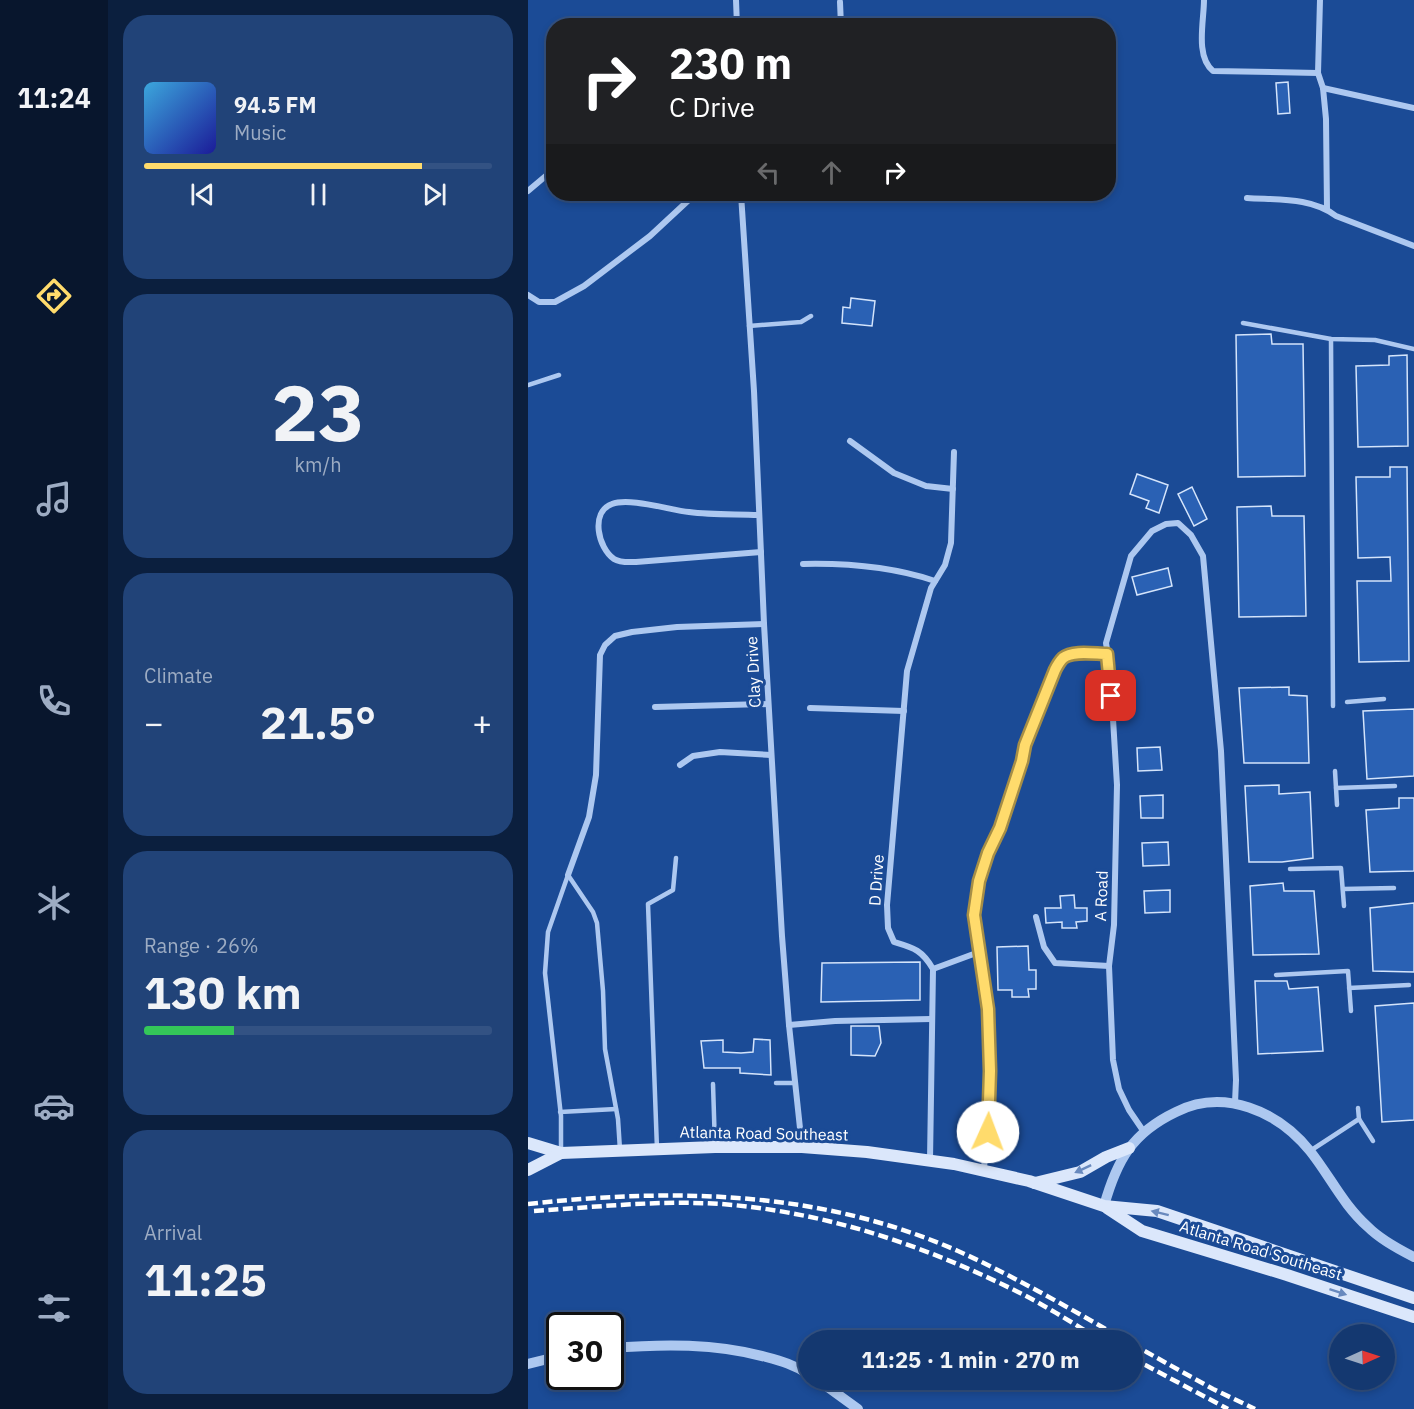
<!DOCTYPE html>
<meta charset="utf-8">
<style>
body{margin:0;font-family:"IBM Plex Sans",sans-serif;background:#214378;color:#f1f3f6;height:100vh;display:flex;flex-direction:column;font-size:22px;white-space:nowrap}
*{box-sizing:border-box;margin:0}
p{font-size:20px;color:#9dacc3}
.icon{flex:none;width:33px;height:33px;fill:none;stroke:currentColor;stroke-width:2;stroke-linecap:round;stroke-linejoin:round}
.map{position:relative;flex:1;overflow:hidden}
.side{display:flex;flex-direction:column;gap:15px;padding:15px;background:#0b1f3e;width:420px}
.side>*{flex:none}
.hud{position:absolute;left:18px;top:18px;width:570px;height:183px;border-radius:24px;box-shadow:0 3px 9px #0003,0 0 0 2px #335283;background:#202124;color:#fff;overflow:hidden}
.needle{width:39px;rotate:87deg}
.buttons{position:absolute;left:801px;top:1324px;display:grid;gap:12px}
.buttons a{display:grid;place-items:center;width:66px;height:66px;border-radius:50%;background:#143870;box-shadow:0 3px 9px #0003,0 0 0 2px #335283;font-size:30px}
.speed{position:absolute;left:18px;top:1312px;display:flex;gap:12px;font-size:30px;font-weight:700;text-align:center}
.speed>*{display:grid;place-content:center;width:78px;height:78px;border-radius:50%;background:#143870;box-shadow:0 3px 9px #0003,0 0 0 2px #335283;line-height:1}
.speed .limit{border:3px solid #111;border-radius:9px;background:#fff;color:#111}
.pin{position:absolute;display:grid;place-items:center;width:51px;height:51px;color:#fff;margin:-26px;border-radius:12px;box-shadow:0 3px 9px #0006}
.me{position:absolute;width:66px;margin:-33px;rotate:2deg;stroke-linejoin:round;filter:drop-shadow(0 0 4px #0008)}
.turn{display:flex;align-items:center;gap:21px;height:126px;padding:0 24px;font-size:27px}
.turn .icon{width:78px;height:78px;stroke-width:2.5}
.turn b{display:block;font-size:42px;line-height:51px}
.lanes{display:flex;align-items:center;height:57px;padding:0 24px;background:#0003;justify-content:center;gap:30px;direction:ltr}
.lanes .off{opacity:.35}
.big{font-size:45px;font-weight:700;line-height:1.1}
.side .widget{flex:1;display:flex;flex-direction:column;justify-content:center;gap:9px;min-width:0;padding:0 21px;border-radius:24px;background:#214378}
.side .dial{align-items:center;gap:0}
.dial b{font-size:78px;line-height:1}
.song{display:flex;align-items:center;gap:18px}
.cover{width:72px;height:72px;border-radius:9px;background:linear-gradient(135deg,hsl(200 70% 55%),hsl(240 70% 35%))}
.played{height:6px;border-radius:3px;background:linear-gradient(90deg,#ffdb6c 80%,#335283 80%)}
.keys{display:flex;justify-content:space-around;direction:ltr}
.heat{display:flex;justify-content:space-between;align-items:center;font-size:33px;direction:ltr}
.charge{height:9px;border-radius:4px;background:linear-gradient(90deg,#34c759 26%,#335283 0)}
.trip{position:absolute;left:270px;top:1330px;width:345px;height:60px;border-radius:30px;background:#143870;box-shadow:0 3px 9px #0003,0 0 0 2px #335283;font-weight:700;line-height:60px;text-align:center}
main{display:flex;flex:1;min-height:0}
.tab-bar{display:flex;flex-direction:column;width:108px;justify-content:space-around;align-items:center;background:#08162d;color:#9dacc3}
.tab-bar .icon{width:42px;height:42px}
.tab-bar .active{color:#ffdb6c}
.tab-bar b{font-size:27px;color:#f1f3f6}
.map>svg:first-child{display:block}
.building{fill:#2a61b4;stroke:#d4e4fb;stroke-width:1.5}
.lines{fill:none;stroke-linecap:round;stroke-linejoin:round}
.service{stroke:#adc8f0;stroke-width:4.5}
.minor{stroke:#adc8f0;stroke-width:6}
.tertiary{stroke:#adc8f0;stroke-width:10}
.secondary{stroke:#dbe7fb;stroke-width:12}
.rail{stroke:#fff;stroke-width:4.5;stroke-dasharray:10 4.5;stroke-linecap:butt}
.oneway{fill:#6889be}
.route-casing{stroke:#a68e46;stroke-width:15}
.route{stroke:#ffdb6c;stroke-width:10}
.labels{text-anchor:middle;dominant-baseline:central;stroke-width:6;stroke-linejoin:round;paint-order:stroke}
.street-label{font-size:16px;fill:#fff;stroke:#1b4b96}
</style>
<main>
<nav class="tab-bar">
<b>11:24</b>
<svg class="icon active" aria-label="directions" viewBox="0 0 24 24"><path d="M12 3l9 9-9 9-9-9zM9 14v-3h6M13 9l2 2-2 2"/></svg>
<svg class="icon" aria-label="music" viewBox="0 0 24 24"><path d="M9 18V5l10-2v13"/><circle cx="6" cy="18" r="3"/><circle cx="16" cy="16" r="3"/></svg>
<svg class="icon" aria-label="phone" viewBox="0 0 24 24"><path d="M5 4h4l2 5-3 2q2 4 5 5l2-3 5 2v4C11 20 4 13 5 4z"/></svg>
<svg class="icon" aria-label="climate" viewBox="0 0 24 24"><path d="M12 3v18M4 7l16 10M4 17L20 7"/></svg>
<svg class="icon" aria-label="car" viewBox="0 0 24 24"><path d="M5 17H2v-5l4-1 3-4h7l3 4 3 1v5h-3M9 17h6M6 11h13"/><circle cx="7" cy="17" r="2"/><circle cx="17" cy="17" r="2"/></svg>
<svg class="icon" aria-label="filters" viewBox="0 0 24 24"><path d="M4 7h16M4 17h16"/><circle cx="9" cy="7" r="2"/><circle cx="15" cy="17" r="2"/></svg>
</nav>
<section class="side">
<div class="widget">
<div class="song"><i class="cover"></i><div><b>94.5 FM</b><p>Music</p></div></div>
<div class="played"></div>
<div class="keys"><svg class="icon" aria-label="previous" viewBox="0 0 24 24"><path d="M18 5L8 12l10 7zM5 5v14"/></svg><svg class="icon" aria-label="pause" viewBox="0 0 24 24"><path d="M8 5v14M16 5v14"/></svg><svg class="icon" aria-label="next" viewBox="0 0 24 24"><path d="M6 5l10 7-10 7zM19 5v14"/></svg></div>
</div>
<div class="widget dial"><b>23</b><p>km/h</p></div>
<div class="widget"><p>Climate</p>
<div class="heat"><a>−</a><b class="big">21.5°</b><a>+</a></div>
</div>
<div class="widget"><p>Range · 26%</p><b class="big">130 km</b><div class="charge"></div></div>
<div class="widget"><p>Arrival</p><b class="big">11:25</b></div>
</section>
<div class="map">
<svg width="886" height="1409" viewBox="0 0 886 1409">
<rect width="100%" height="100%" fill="#1b4b96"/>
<g class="building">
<polygon points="760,82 762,113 750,114 748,83"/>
<polygon points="323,298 347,301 344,326 314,323 315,307 322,308"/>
<polygon points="743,334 744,344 775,344 777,476 710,477 708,335"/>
<polygon points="879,355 880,446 830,447 828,366 861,365 861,356"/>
<polygon points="862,467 879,467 881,661 831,662 829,581 863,581 862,557 830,558 828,477 862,477"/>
<polygon points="609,474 640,485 631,513 618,508 621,501 602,494"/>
<polygon points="664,487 679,519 666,526 650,494"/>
<polygon points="743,506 744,516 776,516 778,616 711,617 709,507"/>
<polygon points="640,568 644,586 609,595 604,577"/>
<polygon points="761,687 761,695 779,696 781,763 716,763 711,688"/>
<polygon points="886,709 886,776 839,779 835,711"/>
<polygon points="632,747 634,770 610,771 609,748"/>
<polygon points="751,785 751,794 782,792 785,858 754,862 721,862 717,786"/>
<polygon points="635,795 635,818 613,818 612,796"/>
<polygon points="871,798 886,798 886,871 842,872 838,810 871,808"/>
<polygon points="640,842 641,865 615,866 614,843"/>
<polygon points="755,883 756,891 786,891 791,954 725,955 722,886"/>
<polygon points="642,890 642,912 617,913 616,891"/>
<polygon points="546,895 547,908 559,908 559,921 548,922 549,928 534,928 534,922 518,923 517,908 533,908 532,896"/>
<polygon points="886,903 886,972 845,971 842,908"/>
<polygon points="500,946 501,970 508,970 508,989 500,989 501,997 484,997 484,990 470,990 469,947"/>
<polygon points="392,962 392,1000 293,1002 294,963"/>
<polygon points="727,981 759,981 761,989 790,987 795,1051 730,1054"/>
<polygon points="886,1003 886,1120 854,1122 847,1006"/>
<polygon points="323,1026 351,1026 353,1043 347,1056 323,1055"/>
<polygon points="226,1039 242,1040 243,1075 212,1073 212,1068 176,1068 173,1041 195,1040 195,1052 213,1053 225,1052"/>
</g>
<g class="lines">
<g class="service">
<polyline points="715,323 803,339 847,340 886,349"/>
<polyline points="221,326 273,322 283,316"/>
<polyline points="803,339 805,706"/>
<polyline points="0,385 31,375"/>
<polyline points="819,702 856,699"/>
<polyline points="807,771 809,805"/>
<polyline points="808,788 867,786"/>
<polyline points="762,869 813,868 816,906"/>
<polyline points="40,875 65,912 69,923 75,991 77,1049 90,1119 92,1150"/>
<polyline points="815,889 866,888"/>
<polyline points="748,975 820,971 823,1011"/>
<polyline points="821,988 881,985"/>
<polyline points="248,1083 267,1083"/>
<polyline points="185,1084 187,1147"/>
<polyline points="32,1112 88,1109"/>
<polyline points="831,1119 845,1141"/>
<polyline points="129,1149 120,904 145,890 148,858"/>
<polyline points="782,1151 831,1119 830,1108"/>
<polyline points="33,1153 33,1116 17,973 20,932 40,875"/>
</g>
<g class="minor">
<polyline points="208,0 209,26"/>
<path d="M 676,0 C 676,21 667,56 685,71 L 790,73"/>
<polyline points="792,0 790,73 795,88 798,119 799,209"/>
<polyline points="312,2 313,26"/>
<polyline points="795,88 886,108"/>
<polyline points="0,191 26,169"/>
<polyline points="213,194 226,391 236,624 254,936 261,1025 274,1147"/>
<path d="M 719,198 C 749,200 784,197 808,216 L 886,246"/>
<polyline points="0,295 11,302 27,302 56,286 122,236 164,197 171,194"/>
<polyline points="322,441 366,473 398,486 425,489"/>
<path d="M 230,515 C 207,514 184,515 161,512 C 142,510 101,497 84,504 C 62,512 70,548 86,559 C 92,563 101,562 108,562 L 233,552"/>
<path d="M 275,564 C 320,563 365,567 407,581"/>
<polyline points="127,707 240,704"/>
<polyline points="282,708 376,711"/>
<polyline points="152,765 165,756 192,752 243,755"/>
<polyline points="40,875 61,817 68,775 72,655 77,645 87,636 104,632 149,627 236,624"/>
<polyline points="508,917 516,947 527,963 581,966"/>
<polyline points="405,969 451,952"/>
<polyline points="261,1025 307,1021 403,1019"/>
<polyline points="616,1132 601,1110 591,1089 585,1060 581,966 586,925 589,785 582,669 578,643 603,556 624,531 638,524 650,523 663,535 675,556 693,751 708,1080 707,1103"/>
<path d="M 402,1160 L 405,969 C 394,950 386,948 366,942 L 360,928 L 359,905 L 379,671 L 403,588 L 417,565 L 423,543 L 426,452"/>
<polyline points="456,1170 462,1071 460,1009 446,915 451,881 460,853 473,828 494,761 497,745 527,670 537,656 546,654 579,654"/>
</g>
<g class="tertiary">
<path d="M 576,1206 C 589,1160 604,1133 648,1112 C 696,1088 750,1111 782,1151 C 802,1176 815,1205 840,1227 C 852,1239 870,1249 886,1257"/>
<path d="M 82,1348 C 135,1344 187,1343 238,1357 C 253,1361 267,1365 280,1374"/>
<polyline points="0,1364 32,1356"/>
<polyline points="290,1380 330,1409"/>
</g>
<g class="secondary">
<polyline points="0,1143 33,1153 187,1147 274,1147 339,1152 426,1164 501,1181 576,1206 629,1211 886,1298"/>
<polyline points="0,1170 33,1153"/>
<polyline points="507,1183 552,1172 578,1157 601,1148"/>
<polyline points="579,1208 614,1231 759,1275 886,1317"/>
</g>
<g class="rail">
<path d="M 0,1204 C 148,1188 291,1190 430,1251 C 488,1277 544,1310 599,1341"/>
<path d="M 6,1211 C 68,1207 131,1200 193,1204 C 300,1212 401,1247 496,1295 C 523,1309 549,1326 575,1341"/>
<polyline points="604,1344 685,1389 727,1409"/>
<polyline points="604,1358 700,1409"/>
</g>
</g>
<defs><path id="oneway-solid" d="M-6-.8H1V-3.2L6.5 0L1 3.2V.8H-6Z" transform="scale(1.5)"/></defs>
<g class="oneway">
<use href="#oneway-solid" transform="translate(555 1169) rotate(155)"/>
<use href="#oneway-solid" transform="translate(632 1213) rotate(-166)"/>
<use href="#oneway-solid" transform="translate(810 1292) rotate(18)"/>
</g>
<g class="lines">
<defs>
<path id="route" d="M 460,1132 L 462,1071 L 460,1009 L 446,915 L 451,881 L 460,853 L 472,828 L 494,761 L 497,745 L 527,670 C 529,666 532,661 535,658 C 545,650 567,654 579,654 L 583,696"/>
</defs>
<use href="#route" class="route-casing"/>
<use href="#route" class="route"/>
</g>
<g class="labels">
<g class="street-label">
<text transform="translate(225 672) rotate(-93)">Clay Drive</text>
<text transform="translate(348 880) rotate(-86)">D Drive</text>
<text transform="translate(573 896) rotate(-88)">A Road</text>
<text transform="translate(236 1133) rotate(1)">Atlanta Road Southeast</text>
<text transform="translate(733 1250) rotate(17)">Atlanta Road Southeast</text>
</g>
</g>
</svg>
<div class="buttons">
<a><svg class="needle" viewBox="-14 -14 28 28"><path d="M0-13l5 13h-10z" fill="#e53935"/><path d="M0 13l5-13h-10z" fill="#9dacc3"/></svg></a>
</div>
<div class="speed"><div class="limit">30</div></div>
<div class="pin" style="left:583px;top:696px;background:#d93025"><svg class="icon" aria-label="arrive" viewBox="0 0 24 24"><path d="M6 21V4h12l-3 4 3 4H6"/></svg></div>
<svg class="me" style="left:460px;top:1132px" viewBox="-20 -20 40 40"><circle r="19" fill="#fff"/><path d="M0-13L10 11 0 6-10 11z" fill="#ffdb6c"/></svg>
<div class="trip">11:25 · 1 min · 270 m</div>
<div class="hud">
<div class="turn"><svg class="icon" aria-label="right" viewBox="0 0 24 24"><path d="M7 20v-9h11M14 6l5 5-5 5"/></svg><div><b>230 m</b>C Drive</div></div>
<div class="lanes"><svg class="icon off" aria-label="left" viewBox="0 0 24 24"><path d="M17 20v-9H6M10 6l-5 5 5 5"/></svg><svg class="icon off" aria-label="ahead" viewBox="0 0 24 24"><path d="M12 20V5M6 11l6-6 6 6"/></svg><svg class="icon" aria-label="right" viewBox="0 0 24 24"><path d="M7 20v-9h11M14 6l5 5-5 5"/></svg></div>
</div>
</div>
</main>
